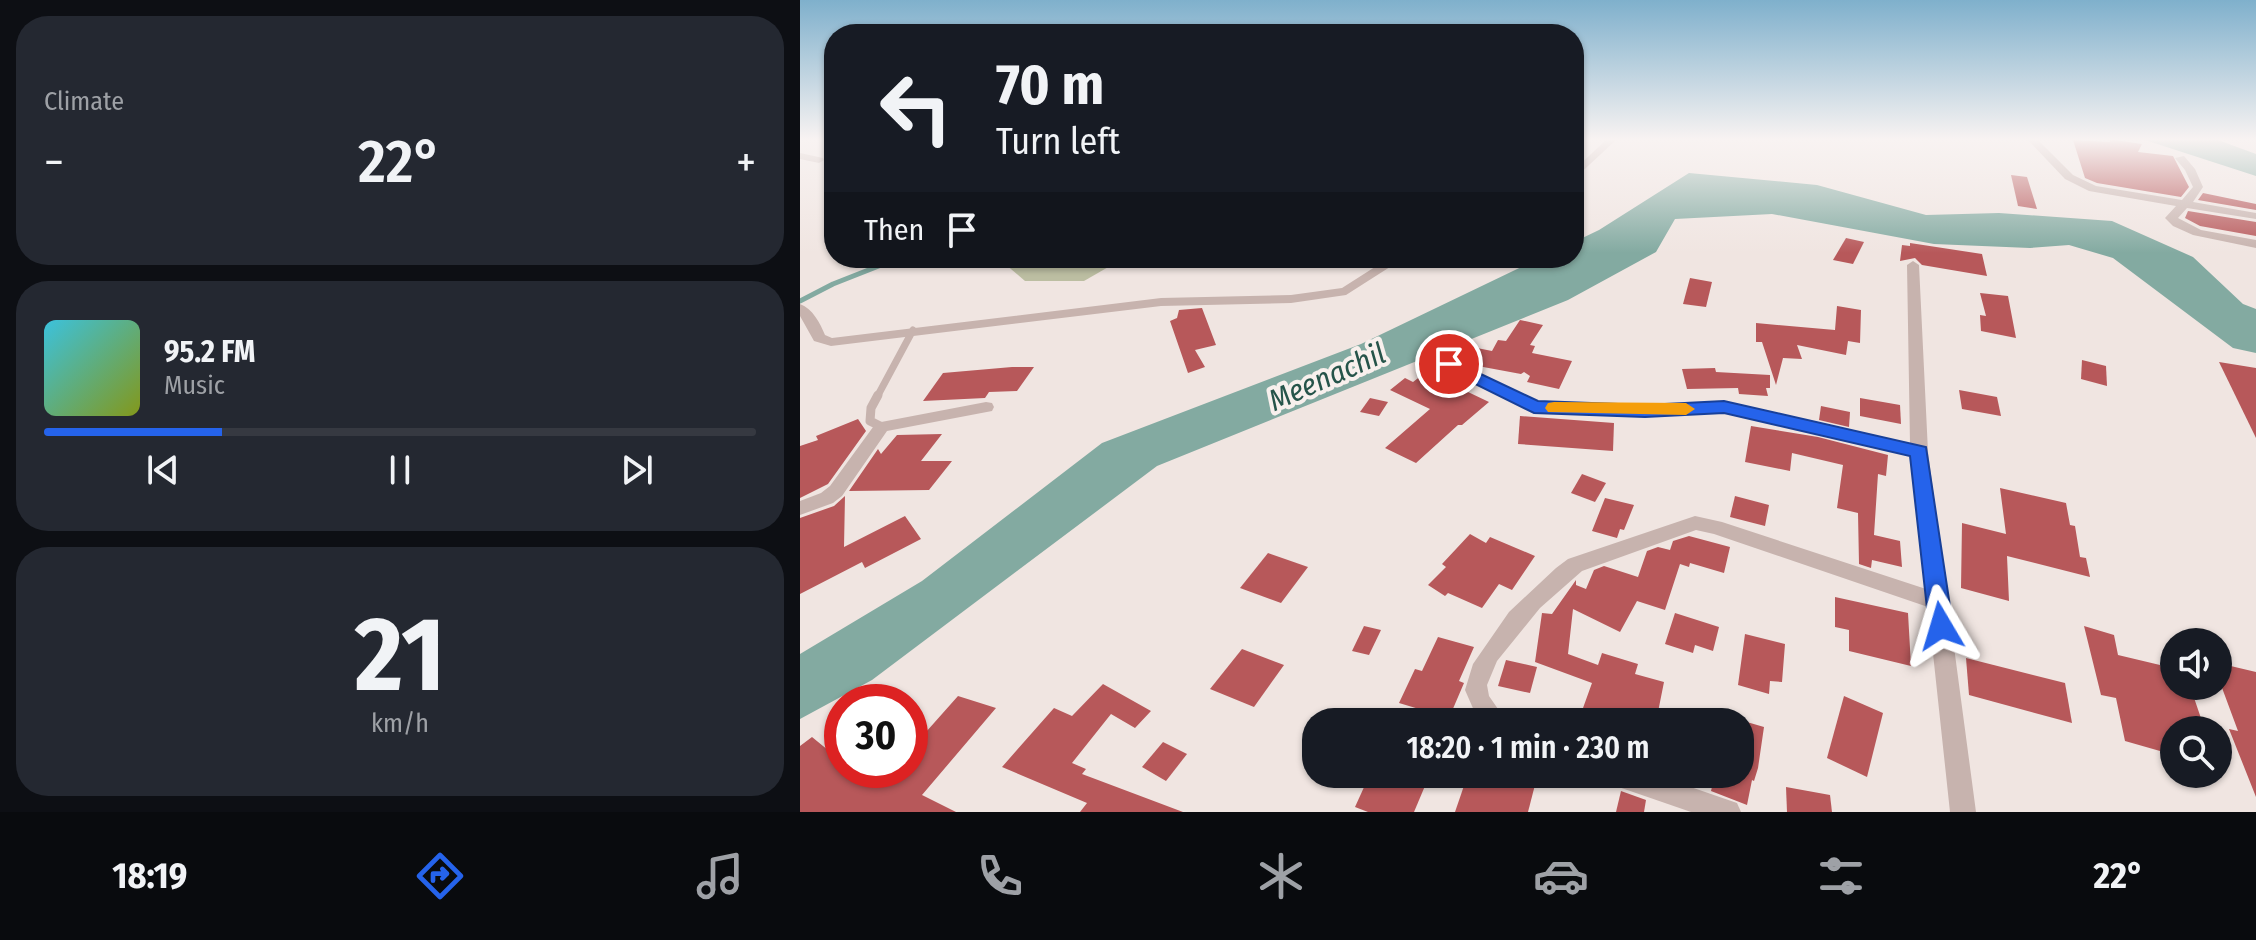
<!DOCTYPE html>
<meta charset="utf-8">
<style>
body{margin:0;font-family:"Fira Sans Condensed",sans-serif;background:#242831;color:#f1f3f6;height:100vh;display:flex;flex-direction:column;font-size:30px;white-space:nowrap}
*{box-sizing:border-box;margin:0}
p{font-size:26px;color:#9ea1a6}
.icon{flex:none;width:44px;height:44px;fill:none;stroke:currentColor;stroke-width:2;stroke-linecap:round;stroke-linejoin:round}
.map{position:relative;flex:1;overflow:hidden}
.drawer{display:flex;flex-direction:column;gap:16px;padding:16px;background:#0d0f14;width:800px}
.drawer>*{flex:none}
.banner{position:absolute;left:24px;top:24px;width:760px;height:244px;border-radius:32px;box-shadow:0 2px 6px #0004;background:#171b24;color:#f1f3f6;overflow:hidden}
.buttons{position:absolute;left:1360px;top:628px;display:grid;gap:16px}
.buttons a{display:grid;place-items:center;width:72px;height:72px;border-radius:50%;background:#171b24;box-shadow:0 2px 6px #0004;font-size:40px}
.speed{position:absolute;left:24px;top:684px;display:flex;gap:16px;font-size:40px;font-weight:700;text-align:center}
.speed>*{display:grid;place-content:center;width:104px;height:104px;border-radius:50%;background:#171b24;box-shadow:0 2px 6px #0004;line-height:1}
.speed .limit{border:12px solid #d22;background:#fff;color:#111}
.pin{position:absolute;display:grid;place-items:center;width:68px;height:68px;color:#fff;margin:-34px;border:4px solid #fff;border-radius:50%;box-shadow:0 2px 8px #0007}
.me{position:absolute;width:88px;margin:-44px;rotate:353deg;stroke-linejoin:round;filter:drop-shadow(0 0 6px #0008)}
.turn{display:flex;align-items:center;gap:28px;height:168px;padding:0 40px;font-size:36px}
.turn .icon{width:104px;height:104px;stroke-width:2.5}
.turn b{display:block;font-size:56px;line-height:68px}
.then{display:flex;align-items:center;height:76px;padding:0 40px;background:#0003;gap:16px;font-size:30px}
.big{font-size:60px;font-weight:600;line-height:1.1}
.drawer .card{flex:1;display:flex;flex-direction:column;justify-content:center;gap:12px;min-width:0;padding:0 28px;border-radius:32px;background:#242831}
.drawer .dial{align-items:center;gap:0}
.dial b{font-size:104px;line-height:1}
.song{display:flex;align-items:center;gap:24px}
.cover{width:96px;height:96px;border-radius:12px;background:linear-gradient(135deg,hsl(190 70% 55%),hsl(70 70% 35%))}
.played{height:8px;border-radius:4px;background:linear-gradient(90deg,#2563eb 25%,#363941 25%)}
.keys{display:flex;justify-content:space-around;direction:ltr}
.heat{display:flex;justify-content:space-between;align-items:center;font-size:44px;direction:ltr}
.trip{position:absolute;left:502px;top:708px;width:452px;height:80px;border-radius:32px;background:#171b24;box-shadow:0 2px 6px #0004;font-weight:600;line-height:80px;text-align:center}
.tab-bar{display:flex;height:128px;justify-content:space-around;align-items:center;background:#090b0e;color:#9ea1a6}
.tab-bar .icon{width:56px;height:56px}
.tab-bar .on{color:#2563eb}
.tab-bar b{font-size:36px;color:#f1f3f6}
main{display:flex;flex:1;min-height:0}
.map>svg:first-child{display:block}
.green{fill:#bcbea2}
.water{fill:#83aaa1}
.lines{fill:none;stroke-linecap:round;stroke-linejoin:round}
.stream{stroke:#83aaa1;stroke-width:5}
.building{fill:#b7585a}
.service-far1{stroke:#c7b3ae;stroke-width:7}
.service{stroke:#c7b3ae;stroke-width:9}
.minor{fill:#c7b3ae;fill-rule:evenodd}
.route{fill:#2563eb;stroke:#184099;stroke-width:2}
.slow{fill:#f59e0b}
.labels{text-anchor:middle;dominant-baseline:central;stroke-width:8;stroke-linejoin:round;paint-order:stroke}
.water-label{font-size:30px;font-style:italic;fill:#26544a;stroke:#f8f0ed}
</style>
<main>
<section class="drawer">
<div class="card"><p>Climate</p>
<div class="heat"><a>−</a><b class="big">22°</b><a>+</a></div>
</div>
<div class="card">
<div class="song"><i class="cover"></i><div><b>95.2 FM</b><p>Music</p></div></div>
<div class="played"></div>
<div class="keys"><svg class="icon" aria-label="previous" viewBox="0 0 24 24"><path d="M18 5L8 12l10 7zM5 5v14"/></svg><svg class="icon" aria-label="pause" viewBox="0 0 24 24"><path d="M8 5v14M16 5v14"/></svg><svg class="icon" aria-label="next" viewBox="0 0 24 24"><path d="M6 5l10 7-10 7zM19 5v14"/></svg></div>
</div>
<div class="card dial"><b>21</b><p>km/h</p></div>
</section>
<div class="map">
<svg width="1456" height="812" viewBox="0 0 1456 812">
<rect width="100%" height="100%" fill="#f0e5e1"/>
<polygon class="green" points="198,258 324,258 284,281 225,281"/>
<g class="water">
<polygon points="1345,140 1418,140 1456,154 1456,176"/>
<polygon points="889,173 1017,185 1126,215 1199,213 1312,221 1393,257 1443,304 1456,309 1456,353 1433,348 1313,258 1269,245 1230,248 1134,244 972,214 875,219 856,252 768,300 357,466 72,680 0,719 0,654 122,581 302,443 561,344 740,258 774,258 774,242 799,230"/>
</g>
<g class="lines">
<polyline class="stream" points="0,301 33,284 99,258"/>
</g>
<g class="building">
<polygon points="1273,140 1310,142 1310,140 1315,140 1342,144 1338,152 1373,156 1389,187 1381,197 1297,183 1285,178"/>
<polygon points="1211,175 1227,177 1237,209 1218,206"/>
<polygon points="1403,193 1456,204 1456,210 1398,200"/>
<polygon points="1388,211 1456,222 1456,236 1400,226 1385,218"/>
<polygon points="1046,238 1064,242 1053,264 1033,260"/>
<polygon points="1110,243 1182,254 1187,276 1122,265 1115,258 1100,261 1102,245 1110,246"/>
<polygon points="890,278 912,282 906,307 883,304"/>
<polygon points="1180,293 1208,296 1216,338 1181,331 1180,315 1186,316"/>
<polygon points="1037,306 1061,310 1060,343 1048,341 1046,355 997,345 1002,359 983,358 976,385 962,342 956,342 956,323 1035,330"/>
<polygon points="402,308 416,345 395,350 405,367 388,373 370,321 377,318 379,310"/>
<polygon points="720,320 743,325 730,345 735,346 732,353 772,361 759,389 727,382 730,376 724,372 721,374 667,364 677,348 692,351 698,340 706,341"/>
<polygon points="1282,360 1306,366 1307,386 1281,379"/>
<polygon points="1419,362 1456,368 1456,438"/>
<polygon points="212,367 234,367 217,391 189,392 185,398 123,401 143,373"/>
<polygon points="915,368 916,372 970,375 970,388 966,388 968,396 939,394 938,388 887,389 882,369"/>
<polygon points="626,372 689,402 662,425 658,425 616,463 585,448 630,409 590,390 605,378 613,382"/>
<polygon points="1159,390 1197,397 1201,416 1162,409"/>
<polygon points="570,398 588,402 579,416 560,412"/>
<polygon points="1060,398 1100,405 1101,424 1060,416"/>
<polygon points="1021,406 1050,412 1049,427 1019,420"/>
<polygon points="720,416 814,423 813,451 718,444"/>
<polygon points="58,419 66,431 28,484 0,498 0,446 18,440 16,436"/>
<polygon points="951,426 1018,437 1088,455 1086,476 1078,474 1074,535 1100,541 1102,567 1072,560 1071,568 1059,564 1058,513 1037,508 1043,465 992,453 990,471 945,462"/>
<polygon points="142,434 121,461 152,461 129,490 49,491 78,449 81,454 97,435"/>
<polygon points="782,474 806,483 795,502 771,493"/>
<polygon points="1200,488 1266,503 1270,525 1275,526 1280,557 1286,558 1290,577 1207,556 1209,601 1161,588 1162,523 1206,534"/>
<polygon points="45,496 44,547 105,516 121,539 65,568 62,562 0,594 0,518 34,506"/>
<polygon points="935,496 969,505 965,526 930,517"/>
<polygon points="805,498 834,505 824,530 820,529 817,538 792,531"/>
<polygon points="670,534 686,543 690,537 735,556 712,590 699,584 682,608 648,593 645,596 628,585 646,567 642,564"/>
<polygon points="889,536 930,547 924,573 890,563 889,567 880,564 865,610 837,601 820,632 773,609 768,654 798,665 802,653 838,664 835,674 864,682 856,722 825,722 783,708 792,683 735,662 742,613 752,614 776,580 776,585 786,589 794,570 804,566 838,577 847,551 858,547 870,550 873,541"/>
<polygon points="468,553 508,567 481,603 440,588"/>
<polygon points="1035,597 1108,613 1111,666 1049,651 1049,630 1035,627"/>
<polygon points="875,613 919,627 913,651 895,645 893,653 865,644"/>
<polygon points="564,626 581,630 569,655 552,651"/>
<polygon points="1284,626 1314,635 1318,655 1360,665 1364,677 1374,680 1374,686 1390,686 1405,730 1374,730 1374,755 1325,741 1316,698 1301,695"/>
<polygon points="945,634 985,644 982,682 970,681 969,694 938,685"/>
<polygon points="638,637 674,647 659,681 664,683 649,718 599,703 615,669 622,671"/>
<polygon points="442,649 484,665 454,707 410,689"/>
<polygon points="1166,658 1265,683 1272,723 1169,695"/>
<polygon points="706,660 737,667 730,693 698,686"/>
<polygon points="1418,663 1456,672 1456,797 1429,729 1438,731 1418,677"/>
<polygon points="303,684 351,711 335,728 311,714 272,763 286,769 282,774 383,812 280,812 287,803 202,767 254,708 272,716"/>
<polygon points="158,696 196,708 122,795 156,812 0,812 0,746 12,737 34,755 42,748 42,770 110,770 110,750"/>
<polygon points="1044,696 1083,713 1067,777 1027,758"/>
<polygon points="940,720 964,727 958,768 954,781 952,780 947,805 911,791 915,774 940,774"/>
<polygon points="363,742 387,754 366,781 342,767"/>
<polygon points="570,774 630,774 614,812 568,812 555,807"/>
<polygon points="668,774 726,774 737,777 728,812 655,812"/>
<polygon points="986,787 1030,795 1032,812 987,812"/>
<polygon points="821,791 846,800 844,812 816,812"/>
</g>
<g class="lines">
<polyline class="service-far1" points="77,397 113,330"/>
<polyline class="service" points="78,395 71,408 70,421 82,427"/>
<g class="minor">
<polygon points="806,140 816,140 774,179 774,170"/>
<polygon points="1228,140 1238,140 1273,175 1296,186 1382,200 1393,187 1385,170 1375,158 1384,156 1395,169 1403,187 1393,202 1456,213 1456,219 1387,208 1378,218 1401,230 1456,240 1456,248 1393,235 1373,226 1365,218 1376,206 1289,191 1265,179"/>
<polygon points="0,153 23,158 24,160 19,163 0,159"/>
<path d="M 589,258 L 604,258 L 546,295 L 491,303 L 361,306 L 31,346 L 14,341 L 0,316 L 0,304 C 13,309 20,323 25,335 L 32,338 L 361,298 L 491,295 L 542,288 Z"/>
<polygon points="1113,261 1119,265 1128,452 1176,812 1150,812 1128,607 914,534 896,530 782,571 740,608 697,661 687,685 689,696 707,722 679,722 665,690 673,664 709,612 756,568 768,559 895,516 922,522 1126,589 1111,456 924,412 845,416 734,412 644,367 641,364 644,361 654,361 737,402 845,406 924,402 1110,444 1107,265"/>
<polygon points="186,402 192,403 194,407 192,411 87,431 42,496 33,503 0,515 0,501 21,493 30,486 76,423"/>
<polygon points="804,774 853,774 937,803 941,812 891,812 807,783"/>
</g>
</g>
<linearGradient id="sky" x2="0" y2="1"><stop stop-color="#7fb0cc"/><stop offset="0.55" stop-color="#f8f3f2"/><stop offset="1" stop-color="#f8f3f2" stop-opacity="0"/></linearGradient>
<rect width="1456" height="253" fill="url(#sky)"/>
<polygon class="route" points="649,359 738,401 845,405 924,401 1126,447 1153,626 1150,633 1141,636 1132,633 1129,626 1110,456 924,413 845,417 734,413 643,368 641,364 643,361"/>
<polygon class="slow" points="754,402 886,403 895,409 886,415 748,412 745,408 748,403"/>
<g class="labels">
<g class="water-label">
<text transform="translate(527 377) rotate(-24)">Meenachil</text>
</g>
</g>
</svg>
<div class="buttons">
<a><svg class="icon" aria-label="sound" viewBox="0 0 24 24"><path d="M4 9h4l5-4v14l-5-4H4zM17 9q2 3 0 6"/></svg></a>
<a><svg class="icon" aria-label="search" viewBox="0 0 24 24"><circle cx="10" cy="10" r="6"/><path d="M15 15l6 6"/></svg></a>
</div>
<div class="speed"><div class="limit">30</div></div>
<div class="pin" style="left:649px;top:364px;background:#d93025"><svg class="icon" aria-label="arrive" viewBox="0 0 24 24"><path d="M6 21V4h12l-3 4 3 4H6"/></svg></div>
<svg class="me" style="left:1141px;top:626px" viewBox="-20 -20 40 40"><path d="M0-17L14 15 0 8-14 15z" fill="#2563eb" stroke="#fff" stroke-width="4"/></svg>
<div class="trip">18:20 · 1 min · 230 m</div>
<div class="banner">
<div class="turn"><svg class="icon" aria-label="left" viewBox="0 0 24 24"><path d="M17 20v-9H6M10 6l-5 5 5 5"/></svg><div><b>70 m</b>Turn left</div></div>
<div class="then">Then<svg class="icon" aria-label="arrive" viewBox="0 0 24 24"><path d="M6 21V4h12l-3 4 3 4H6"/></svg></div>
</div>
</div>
</main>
<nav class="tab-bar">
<b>18:19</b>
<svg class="icon on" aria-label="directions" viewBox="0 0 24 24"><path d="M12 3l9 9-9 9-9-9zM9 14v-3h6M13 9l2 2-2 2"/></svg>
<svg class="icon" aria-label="music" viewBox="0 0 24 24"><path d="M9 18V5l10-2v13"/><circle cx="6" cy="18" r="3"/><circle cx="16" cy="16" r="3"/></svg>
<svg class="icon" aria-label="phone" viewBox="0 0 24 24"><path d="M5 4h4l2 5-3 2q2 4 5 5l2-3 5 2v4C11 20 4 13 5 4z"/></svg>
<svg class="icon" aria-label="climate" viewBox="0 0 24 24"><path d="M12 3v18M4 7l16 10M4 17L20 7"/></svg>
<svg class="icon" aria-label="car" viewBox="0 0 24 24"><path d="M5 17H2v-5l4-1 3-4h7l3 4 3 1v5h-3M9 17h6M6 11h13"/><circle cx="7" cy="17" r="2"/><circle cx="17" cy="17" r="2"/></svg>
<svg class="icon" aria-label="filters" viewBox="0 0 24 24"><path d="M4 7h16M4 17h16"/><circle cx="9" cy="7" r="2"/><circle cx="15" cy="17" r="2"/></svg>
<b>22°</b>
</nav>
